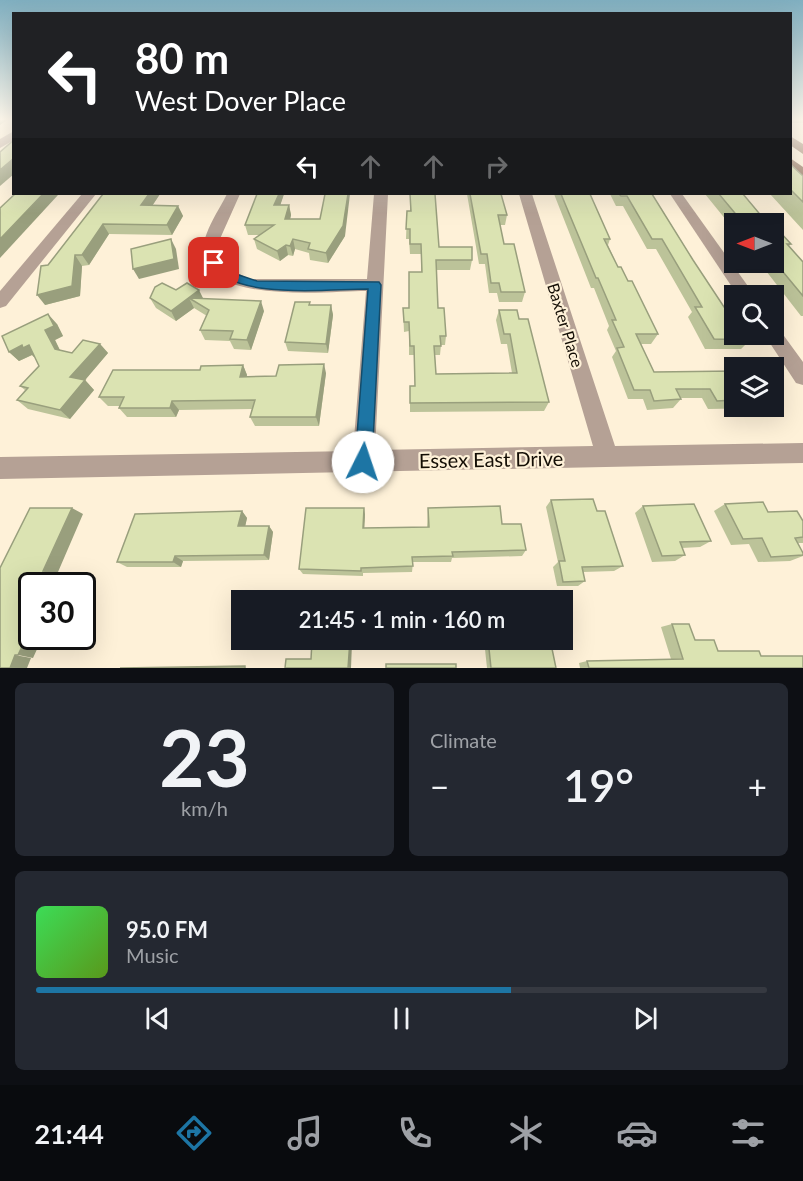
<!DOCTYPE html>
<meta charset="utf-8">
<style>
body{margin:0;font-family:Lato,sans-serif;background:#242831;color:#f1f3f6;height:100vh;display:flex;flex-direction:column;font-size:22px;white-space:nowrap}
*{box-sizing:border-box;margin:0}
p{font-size:20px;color:#9ea1a6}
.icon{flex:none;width:33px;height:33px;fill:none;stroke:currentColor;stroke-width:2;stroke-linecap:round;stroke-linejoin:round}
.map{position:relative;height:668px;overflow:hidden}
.panel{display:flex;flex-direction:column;gap:15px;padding:15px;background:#0d0f14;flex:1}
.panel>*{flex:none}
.top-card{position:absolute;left:12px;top:12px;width:780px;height:183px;border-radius:0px;box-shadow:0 6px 24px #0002;background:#202124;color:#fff;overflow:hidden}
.needle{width:39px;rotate:270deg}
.buttons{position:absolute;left:724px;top:213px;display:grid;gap:12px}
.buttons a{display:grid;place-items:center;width:60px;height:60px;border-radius:0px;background:#171b24;box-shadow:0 6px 24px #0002;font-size:30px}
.speed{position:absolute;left:18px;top:572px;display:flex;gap:12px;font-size:30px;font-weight:700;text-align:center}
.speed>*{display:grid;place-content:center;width:78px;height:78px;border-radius:50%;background:#171b24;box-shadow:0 6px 24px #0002;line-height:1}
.speed .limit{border:3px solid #111;border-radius:9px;background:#fff;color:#111}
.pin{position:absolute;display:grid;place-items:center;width:51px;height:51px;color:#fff;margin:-26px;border-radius:12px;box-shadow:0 3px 9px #0006}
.me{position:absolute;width:66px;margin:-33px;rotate:4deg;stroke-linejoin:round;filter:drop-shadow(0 0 4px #0008)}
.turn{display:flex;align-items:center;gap:21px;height:126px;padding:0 24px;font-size:27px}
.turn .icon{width:78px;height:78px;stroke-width:2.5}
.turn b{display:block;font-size:42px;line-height:51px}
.lanes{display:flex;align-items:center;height:57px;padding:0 24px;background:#0003;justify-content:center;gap:30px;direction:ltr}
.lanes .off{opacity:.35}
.big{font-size:45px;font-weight:600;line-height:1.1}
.panel .widget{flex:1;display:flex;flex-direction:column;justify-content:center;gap:9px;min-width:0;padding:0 21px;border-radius:9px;background:#242831}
.panel .dial{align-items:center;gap:0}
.dial b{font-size:78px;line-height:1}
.song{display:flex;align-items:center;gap:18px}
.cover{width:72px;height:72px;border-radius:9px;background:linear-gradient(135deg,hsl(130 70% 55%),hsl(90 70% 35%))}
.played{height:6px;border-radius:3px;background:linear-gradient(90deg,#1d75a4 65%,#363941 65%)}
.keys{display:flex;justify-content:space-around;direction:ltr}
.heat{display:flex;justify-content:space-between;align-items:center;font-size:33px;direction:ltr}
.panel .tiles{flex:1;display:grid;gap:15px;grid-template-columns:1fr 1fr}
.widget:last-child{grid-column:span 2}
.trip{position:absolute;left:231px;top:590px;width:342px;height:60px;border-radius:0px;background:#171b24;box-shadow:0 6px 24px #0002;font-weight:600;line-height:60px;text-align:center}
.tab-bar{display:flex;height:96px;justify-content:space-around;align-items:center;background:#090b0e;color:#9ea1a6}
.tab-bar .icon{width:42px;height:42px}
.tab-bar .current{color:#1d75a4}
.tab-bar b{font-size:27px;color:#f1f3f6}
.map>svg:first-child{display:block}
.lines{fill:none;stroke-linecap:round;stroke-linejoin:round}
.minor{fill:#b5a195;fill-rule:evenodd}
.major{fill:#805e48;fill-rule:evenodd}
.wall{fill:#bcc399}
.shaded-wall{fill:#999f7d}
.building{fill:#dbe3b2;stroke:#999f7d;stroke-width:1.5}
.route{fill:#1d75a4;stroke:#134c6b;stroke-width:1.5}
.labels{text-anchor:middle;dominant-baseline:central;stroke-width:4.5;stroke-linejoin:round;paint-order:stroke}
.street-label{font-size:16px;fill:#130d04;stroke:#fef1d8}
.near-street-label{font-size:20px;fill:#130d04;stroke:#fef1d8}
</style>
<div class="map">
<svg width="803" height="668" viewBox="0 0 803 668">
<rect width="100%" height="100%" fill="#fef1d8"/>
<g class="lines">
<g class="minor">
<polygon points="14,131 14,140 0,148 0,139"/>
<polygon points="82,194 96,194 6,306 0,308 0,291"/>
<path d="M 227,194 L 240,194 L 219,241 L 221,261 L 235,272 L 250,279 L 367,279 L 374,194 L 388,194 L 375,450 L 593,446 L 519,194 L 532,194 L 615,446 L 803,443 L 803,463 L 0,479 L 0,457 L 353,451 L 366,291 C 331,291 208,305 203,253 C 202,234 219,210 227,194 Z"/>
<polygon points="670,194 682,194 755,296 738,296"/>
<polygon points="774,327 779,329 803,362 803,385 796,383 764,334 774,334"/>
</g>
<g class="major">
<polygon points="790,136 803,144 803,154 790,145"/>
<polygon points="790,158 803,167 803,178 790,169"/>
</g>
</g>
<g class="wall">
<polygon points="790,120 803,120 803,123 793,123 790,122"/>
<polygon points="790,164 803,176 803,230 770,194 790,194"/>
<polygon points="103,194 160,194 152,206 178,206 183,216 172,235 109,234 89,265 82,266 80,296 45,305 48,265"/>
<polygon points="257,194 284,194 280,205 289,205 291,215 290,219 345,236 328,263 310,260 309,253 295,249 293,256 288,255 280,261 257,249 254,239 259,235 248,235 245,225"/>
<polygon points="410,194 435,194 439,247 472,260 470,270 436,270 438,308 446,336 445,345 441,345 440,355 435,355 436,374 512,373 507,344 501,344 496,320 499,310 519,319 549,402 544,411 410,412 410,386 415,386 414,355 409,355 409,331 404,332 403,308 409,308 421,272 421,254 410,254 409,239 406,239 407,211 410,211"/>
<polygon points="467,194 501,194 507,215 505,225 500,225 504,244 525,292 522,302 499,302 497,293 489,293 485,264 479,264"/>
<polygon points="554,194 590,194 610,239 608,245 618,267 628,281 658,334 651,344 641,344 654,372 735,371 735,406 771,406 769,408 708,409 702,398 681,398 681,399 673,408 647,410 643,399 628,399 612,357 616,351 607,330 609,326 594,288 591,288"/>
<polygon points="610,194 652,194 693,260 724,307 750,340 741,349 705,349 688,317 692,312 656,249 647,249 623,206 616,206"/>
<polygon points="705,194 743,194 768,224 735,224 735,231"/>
<polygon points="774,231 791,244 789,246 803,262 803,316 801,316 759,262 774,262"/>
<polygon points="176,290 204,299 264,311 251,350 234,349 230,341 205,340 200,330 207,316 194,308 176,321 156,308 150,298"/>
<polygon points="311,305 331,305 333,315 328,353 288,351 285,342"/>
<polygon points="57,324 63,336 55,340 60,350 72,353 100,344 108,353 85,380 94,390 70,419 28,409 17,400 25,390 20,386 39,366 35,357 34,357 32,355 19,361 9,352"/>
<polygon points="243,365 247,375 246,377 276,376 326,373 319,426 255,426 250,417 252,409 179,410 176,417 127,417 119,408 120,406 108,406 99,397 200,370"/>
<polygon points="774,380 779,388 774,392 779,400 774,404"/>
<polygon points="551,500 597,511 623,566 614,571 583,572 585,581 578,586 557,586 553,567 558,562 546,507"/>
<polygon points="725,504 768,512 803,521 803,543 798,543 803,553 803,556 790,561 758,562 749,544 731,545 714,511"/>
<polygon points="643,506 711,541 700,547 682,548 685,555 675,561 652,562 635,513"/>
<polygon points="428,508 502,524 526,550 522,556 452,558 451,562 413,562 412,572 363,573 363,576 303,574 299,569 365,514 364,528 427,527"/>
<polygon points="242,511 247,518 245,526 269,526 273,532 269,560 183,561 181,567 127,567 117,562"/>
<polygon points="672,624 695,640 718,651 761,656 803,668 580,668 579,663 587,661 671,659 661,627"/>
<polygon points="485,639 550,639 556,668 487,668 484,640"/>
</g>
<g class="shaded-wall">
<polygon points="0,120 7,120 0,125"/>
<polygon points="14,158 14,174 0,186 0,170"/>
<polygon points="43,194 57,194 58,195 0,258 0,239"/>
<polygon points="149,194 160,194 146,215 141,205"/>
<polygon points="279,194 284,194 277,215 274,205"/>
<polygon points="348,194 350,194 345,236 328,263 326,253"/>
<polygon points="289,205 291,215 288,229 285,219"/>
<polygon points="178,206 183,216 172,235 167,225"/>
<polygon points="103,224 109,234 89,265 82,255"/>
<polygon points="171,239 176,249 179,269 139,279 133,269"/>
<polygon points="293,239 295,249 293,256 290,246"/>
<polygon points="286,245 288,255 280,261 277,251"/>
<polygon points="75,255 82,266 80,296 45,305 37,295"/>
<polygon points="199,290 204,300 189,298 194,308 176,321 171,311"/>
<polygon points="261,301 264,311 251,350 247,340"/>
<polygon points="331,305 333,315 328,353 326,344"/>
<polygon points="48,314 57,324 63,336 55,340 64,359 55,349 45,330"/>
<polygon points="100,344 108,353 80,386 70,377"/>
<polygon points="22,345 29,345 39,355 34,357 32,355 19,361 9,352"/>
<polygon points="324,364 326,373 319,426 316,417"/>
<polygon points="243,365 247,375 244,386 240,377"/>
<polygon points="85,380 94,390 70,419 60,410"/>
<polygon points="172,401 179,410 176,417 170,408"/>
<polygon points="72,508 83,514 58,572 69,577 65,585 50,585 43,571"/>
<polygon points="364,508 365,514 364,535 363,528"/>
<polygon points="242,511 247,518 244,532 238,526"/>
<polygon points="269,526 273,532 269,560 264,555"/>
<polygon points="175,556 183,561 181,567 173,562"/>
<polygon points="32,625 32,636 43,636 33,658 18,655"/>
<polygon points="350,640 352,643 351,668 348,668"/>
<polygon points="15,655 31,658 27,668 10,668"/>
</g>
<g class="building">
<polygon points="14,140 14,158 0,170 0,152"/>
<polygon points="790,164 803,176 803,202 790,189"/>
<polygon points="15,194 43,194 0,239 0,208"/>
<polygon points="103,194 149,194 141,205 178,206 167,225 103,224 82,255 75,255 72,286 37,295 41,266 48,265"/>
<polygon points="257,194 279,194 274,205 289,205 285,219 320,219 325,194 348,194 343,226 326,253 308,249 310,243 293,239 290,246 286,245 277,251 254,239 274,225 245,225"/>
<polygon points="410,194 435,194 439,247 472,247 472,260 436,260 438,308 444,308 446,336 440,336 441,346 434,346 436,374 517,373 510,334 504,334 499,310 517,310 519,319 528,319 549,402 410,403 410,386 415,386 414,346 410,346 409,322 404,322 403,308 409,308 409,272 422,272 421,244 410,244 410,229 406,229 407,211 411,211"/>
<polygon points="470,194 501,194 507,215 498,215 504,244 514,244 525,292 501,292 499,283 491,283 487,254 481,254"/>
<polygon points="561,194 590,194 610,239 604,239 618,267 621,267 628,281 632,281 658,334 636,334 654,372 735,371 735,400 717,401 710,389 676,389 681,399 654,401 650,390 634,390 617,348 624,347 612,320 616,320 598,278 596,278"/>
<polygon points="619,194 652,194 693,260 724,307 729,307 735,316 735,334 747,334 750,340 714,339 695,307 702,307 662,239 652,239 627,196 621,196"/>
<polygon points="719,194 743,194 768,224 744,224"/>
<polygon points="774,231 779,231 791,244 787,244 803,262 803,296 774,261"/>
<polygon points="171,239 174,259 133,269 131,249"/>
<polygon points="162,283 176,290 187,283 199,290 171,311 150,298 155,287"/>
<polygon points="189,298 261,301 247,340 230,339 233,331 200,330 209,310"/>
<polygon points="295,302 310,302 309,305 331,305 326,344 285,342"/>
<polygon points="48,314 54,326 45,330 55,349 72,353 83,340 100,344 70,377 85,380 60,410 17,400 28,388 20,386 39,366 29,345 23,348 22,345 9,352 2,336"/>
<polygon points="324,364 316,417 250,417 255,400 172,401 170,408 119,408 124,397 99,397 113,370 200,370 201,366 243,365 240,377 276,376 279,365"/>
<polygon points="774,380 779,388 774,388"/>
<polygon points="774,391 779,400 774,400"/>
<polygon points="593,499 597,511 605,511 623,566 582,567 585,581 563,582 559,561 565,561 551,500"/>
<polygon points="763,502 768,512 797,511 803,521 803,537 795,538 803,553 803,555 771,557 762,538 743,539 725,504"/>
<polygon points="694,504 711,541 680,542 685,555 662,556 643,506"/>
<polygon points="500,506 502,524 521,524 526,550 452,552 453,556 412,557 413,566 361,568 361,571 299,569 306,508 364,508 363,528 429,527 428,508"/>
<polygon points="30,508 72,508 43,571 56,572 50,585 32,585 32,625 18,655 15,655 10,668 0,668 0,568"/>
<polygon points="242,511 238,526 269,526 264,555 175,556 173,562 117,562 135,514"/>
<polygon points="672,624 689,624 695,640 714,640 718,651 759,651 761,656 803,656 803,668 589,668 587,661 683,659"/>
<polygon points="488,639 550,639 556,668 491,668"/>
<polygon points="350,640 348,668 285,668 286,659 311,659 312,641"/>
<rect x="386" y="664" width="70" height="4"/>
<polygon points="245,666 245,668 120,668"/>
</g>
<linearGradient id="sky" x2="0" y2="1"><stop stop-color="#80afc0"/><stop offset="0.56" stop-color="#fff9ed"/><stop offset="1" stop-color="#fff9ed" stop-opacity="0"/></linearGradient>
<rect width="803" height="213" fill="url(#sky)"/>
<path class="route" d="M 214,259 L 233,273 L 257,281 L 379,282 L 381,285 L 372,462 L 369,467 L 363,470 L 357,467 L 355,462 L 368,289 C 324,289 237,301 208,263 Z"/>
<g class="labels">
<g class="street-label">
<text transform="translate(566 325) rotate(73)">Baxter Place</text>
</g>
<g class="near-street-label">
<text transform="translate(491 459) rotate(-1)">Essex East Drive</text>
</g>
</g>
</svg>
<div class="buttons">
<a><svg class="needle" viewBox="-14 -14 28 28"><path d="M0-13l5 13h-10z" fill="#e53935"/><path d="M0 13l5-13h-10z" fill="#9ea1a6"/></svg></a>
<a><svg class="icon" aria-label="search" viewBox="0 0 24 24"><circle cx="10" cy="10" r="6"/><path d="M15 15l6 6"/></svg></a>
<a><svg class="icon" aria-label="layers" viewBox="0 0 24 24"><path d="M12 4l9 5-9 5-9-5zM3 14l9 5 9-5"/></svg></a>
</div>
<div class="speed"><div class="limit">30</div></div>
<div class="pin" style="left:214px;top:263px;background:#d93025"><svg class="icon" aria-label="arrive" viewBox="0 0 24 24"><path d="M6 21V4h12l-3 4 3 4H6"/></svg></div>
<svg class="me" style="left:363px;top:462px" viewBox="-20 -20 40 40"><circle r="19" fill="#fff"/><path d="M0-13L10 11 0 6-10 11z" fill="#1d75a4"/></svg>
<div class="trip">21:45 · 1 min · 160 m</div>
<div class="top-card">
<div class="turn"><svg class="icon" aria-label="left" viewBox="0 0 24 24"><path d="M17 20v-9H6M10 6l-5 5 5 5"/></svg><div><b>80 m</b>West Dover Place</div></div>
<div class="lanes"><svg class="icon" aria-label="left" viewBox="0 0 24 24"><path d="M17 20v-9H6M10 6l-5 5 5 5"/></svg><svg class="icon off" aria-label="ahead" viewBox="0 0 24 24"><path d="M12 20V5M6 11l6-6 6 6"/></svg><svg class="icon off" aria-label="ahead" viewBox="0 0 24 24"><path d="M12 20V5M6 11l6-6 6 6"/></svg><svg class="icon off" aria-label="right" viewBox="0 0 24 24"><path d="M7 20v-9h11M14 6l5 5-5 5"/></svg></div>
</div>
</div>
<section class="panel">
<div class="tiles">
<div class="widget dial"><b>23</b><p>km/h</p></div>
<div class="widget"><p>Climate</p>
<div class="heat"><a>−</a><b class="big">19°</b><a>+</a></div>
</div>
<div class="widget">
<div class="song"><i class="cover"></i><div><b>95.0 FM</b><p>Music</p></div></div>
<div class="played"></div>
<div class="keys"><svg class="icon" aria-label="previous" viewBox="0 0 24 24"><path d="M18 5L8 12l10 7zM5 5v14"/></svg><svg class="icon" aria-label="pause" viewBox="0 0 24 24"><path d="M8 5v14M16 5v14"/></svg><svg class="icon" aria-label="next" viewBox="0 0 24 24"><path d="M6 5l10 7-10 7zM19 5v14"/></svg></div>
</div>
</div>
</section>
<nav class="tab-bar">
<b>21:44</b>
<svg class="icon current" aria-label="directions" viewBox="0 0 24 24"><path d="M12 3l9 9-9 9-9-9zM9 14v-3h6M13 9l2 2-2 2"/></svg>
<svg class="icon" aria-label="music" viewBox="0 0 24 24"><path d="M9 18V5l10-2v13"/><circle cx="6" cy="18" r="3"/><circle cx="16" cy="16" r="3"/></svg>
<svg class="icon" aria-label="phone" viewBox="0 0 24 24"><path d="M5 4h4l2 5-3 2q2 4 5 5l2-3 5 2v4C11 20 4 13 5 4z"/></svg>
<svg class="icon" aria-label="climate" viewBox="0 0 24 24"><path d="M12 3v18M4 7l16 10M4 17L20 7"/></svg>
<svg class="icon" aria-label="car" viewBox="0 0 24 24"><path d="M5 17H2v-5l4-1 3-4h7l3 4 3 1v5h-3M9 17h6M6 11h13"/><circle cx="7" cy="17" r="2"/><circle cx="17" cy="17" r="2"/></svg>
<svg class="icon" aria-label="filters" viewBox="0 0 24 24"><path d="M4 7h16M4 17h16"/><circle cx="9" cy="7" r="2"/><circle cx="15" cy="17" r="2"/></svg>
</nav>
